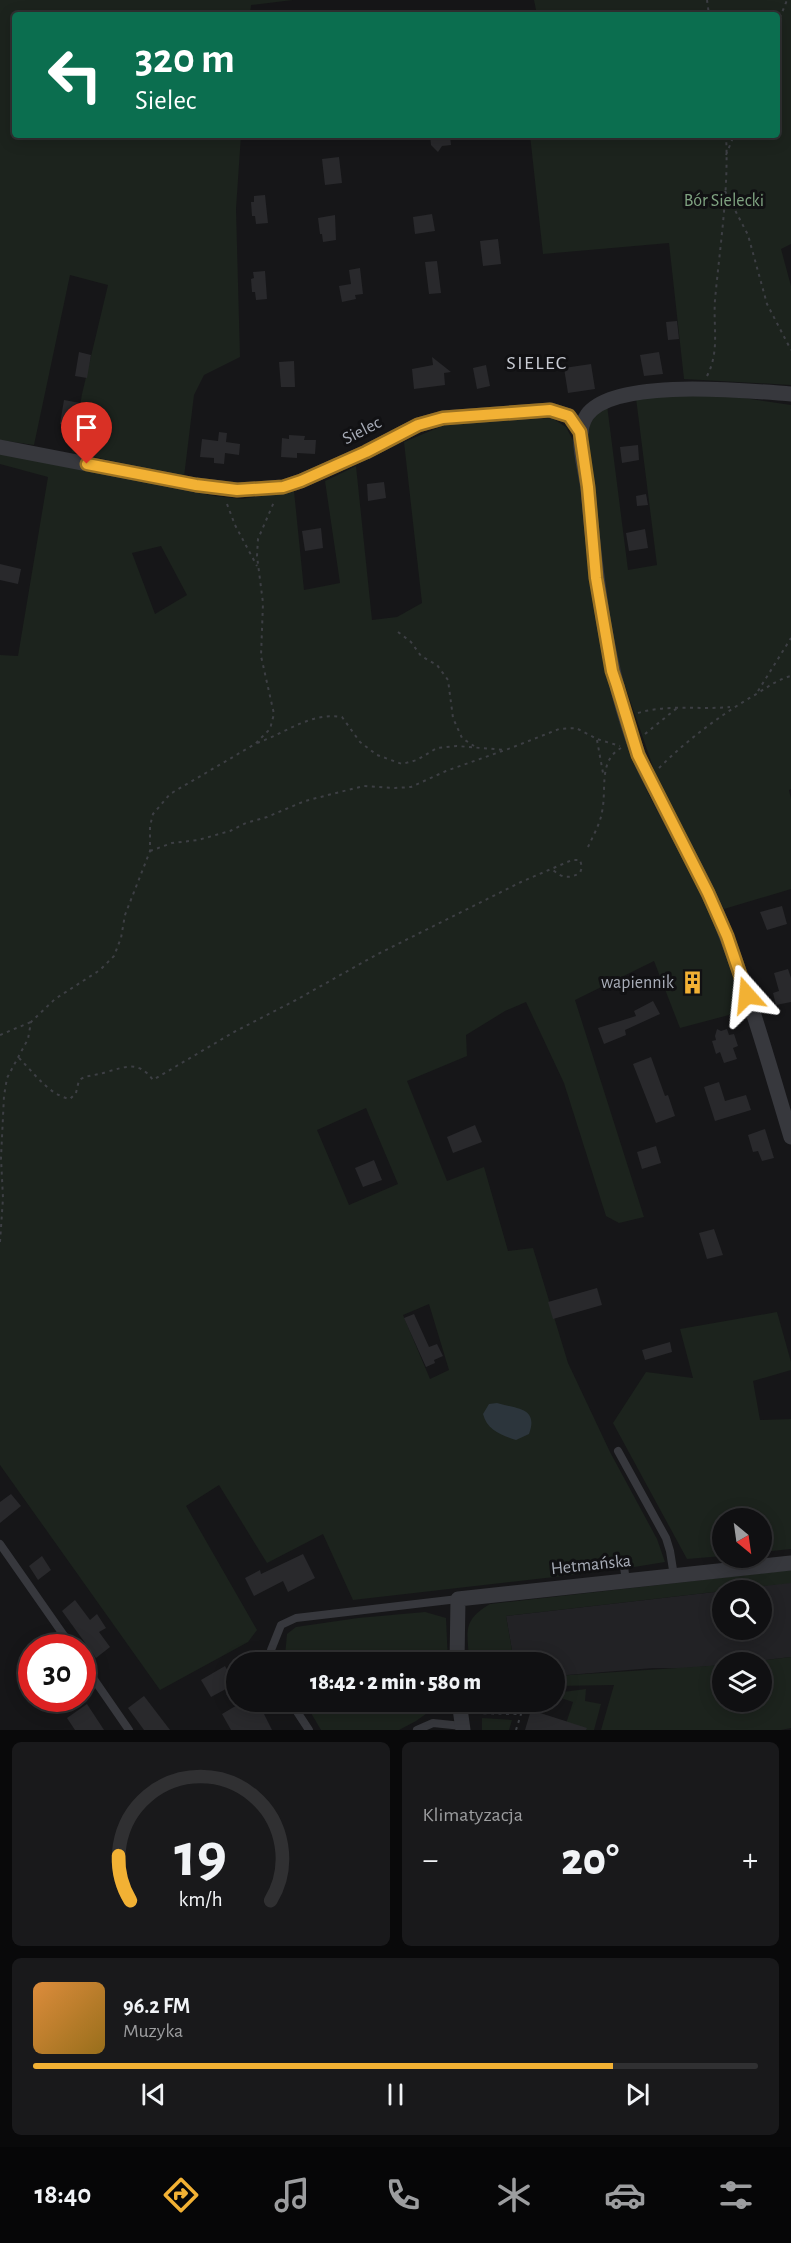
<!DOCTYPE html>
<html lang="pl">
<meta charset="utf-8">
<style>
body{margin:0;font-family:"Alegreya Sans",sans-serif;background:#19191b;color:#f1f3f6;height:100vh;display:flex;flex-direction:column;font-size:22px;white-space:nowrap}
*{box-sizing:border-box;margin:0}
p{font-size:20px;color:#9c9d9f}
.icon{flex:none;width:33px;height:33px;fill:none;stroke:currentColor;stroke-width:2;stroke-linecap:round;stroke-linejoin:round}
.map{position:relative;height:1730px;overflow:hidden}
.side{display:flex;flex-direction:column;gap:12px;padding:12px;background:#09090a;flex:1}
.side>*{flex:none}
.top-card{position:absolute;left:12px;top:12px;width:768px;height:126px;border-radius:6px;box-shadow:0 3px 15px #0003,0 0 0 2px #303032;background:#0b6e4f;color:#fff;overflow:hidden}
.needle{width:39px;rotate:151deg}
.fabs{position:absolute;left:712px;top:1508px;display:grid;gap:12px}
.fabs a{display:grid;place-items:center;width:60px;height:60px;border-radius:50%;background:#101012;box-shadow:0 3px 15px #0003,0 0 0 2px #303032;font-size:30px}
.speed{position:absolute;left:18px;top:1634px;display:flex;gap:12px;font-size:30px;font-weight:700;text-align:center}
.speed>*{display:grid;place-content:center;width:78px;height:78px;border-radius:50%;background:#101012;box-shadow:0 3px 15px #0003,0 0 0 2px #303032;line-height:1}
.speed .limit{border:9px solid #d22;background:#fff;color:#111}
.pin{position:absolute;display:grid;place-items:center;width:51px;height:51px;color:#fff;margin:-62px -26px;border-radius:50% 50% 50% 0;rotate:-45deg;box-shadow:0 0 6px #0007}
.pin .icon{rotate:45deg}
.me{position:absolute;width:66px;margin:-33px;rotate:342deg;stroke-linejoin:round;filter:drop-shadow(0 0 4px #0008)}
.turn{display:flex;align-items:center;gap:21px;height:126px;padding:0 24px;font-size:27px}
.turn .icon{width:78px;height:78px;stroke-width:2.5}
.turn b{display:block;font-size:42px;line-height:51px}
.big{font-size:45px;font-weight:800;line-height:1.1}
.side .card{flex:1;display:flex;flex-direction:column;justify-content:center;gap:9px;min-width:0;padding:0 21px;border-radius:9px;background:#19191b}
.side .dial{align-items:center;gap:0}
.dial svg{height:156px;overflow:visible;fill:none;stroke:#303032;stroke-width:7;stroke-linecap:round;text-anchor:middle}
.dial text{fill:#f1f3f6;stroke:none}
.song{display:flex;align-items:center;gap:18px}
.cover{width:72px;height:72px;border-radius:9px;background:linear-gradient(135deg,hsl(30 70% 55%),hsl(40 70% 35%))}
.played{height:6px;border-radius:3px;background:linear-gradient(90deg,#f2b134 80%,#303032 80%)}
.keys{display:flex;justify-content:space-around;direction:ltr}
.heat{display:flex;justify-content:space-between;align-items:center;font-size:33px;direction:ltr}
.side .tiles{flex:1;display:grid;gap:12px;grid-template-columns:1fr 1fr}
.card:last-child{grid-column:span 2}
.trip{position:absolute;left:226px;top:1652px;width:339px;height:60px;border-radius:30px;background:#101012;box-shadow:0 3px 15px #0003,0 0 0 2px #303032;font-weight:800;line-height:60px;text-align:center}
.tabs{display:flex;height:96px;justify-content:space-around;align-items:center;background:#060607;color:#9c9d9f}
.tabs .icon{width:42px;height:42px}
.tabs .selected{color:#f2b134}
.tabs b{font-size:27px;color:#f1f3f6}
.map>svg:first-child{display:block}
.built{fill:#222225}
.green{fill:#1c231d;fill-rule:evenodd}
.water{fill:#2c353c}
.building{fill:#29292c}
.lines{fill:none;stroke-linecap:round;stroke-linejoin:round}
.path{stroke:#3d3f44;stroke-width:2;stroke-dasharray:3 4.5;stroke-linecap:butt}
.service{stroke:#37383d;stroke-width:8}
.minor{stroke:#37383d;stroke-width:15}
.route-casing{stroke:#9d7322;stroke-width:15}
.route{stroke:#f2b134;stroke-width:10}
.labels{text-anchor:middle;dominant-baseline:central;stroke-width:6;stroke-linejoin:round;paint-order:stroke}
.park-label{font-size:18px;fill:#7fa381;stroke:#111113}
.street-label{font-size:18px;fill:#a8adb8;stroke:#111113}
.poi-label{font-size:18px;fill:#a8adb8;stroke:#111113;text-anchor:end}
.neighbourhood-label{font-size:20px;letter-spacing:1.5px;fill:#c9ccd4;stroke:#111113}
</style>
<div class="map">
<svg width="791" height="1730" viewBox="0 0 791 1730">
<rect width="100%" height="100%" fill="#161618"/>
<polygon class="built" points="791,1582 791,1657 750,1662 723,1662 723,1665 687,1668 653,1668 555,1676 555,1662 514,1662 506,1616 723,1591 723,1629 762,1629 762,1590 729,1590"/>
<g class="green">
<polygon points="0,0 293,0 251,5 250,15 15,15 15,135 241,135 236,209 240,357 204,375 194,395 184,477 72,452 82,394 108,285 70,275 34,445 0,440"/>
<polygon points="534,0 791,0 791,244 781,249 791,286 791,385 684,379 669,243 543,254 530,135 777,135 777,15 537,15"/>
<path d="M 710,393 L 791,405 L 791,789 L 789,790 L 791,799 L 791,889 L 724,909 L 660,787 L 623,680 L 601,587 L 587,439 C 588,423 595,414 607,405 L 628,570 L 657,565 L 636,398 Z"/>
<path d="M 552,418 L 566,427 L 576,446 C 586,548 593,653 629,749 C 647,798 675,842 698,888 C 717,928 731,969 744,1011 L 680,1028 L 654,961 L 575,1000 L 644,1217 L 619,1223 L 606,1216 L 564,1083 L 526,1002 L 505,1011 L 466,1035 L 467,1056 L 407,1081 L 447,1181 L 484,1167 L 508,1251 L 533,1248 L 568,1363 L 610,1452 L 657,1539 L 665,1562 L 616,1570 L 353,1600 L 323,1534 L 267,1563 L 219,1485 L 186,1506 L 257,1630 L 248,1642 L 160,1690 L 0,1465 L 0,655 L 18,656 L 48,477 L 0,464 L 0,452 L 214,496 L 242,499 L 294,491 L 304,590 L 340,583 L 325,481 L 356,466 L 372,620 L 397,617 L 422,603 L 404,442 L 447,424 ZM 161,546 L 187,595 L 155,614 L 132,553 ZM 366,1108 L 398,1184 L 349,1205 L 317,1130 ZM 429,1304 L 449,1370 L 430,1379 L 403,1315 Z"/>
<polygon points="777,1312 791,1362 791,1370 753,1381 760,1420 791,1419 791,1549 762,1552 762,1518 723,1518 723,1556 687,1559 613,1423 646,1372 693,1378 680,1329"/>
<path d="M 791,1570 L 791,1583 L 506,1616 L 514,1662 L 469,1662 C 468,1632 461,1621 490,1604 Z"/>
<polygon points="425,1612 446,1618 448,1662 287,1662 285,1656 287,1634 296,1627 358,1618"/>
<polygon points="791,1657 791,1728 781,1730 601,1730 614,1685 555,1686 555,1676 723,1665 723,1701 762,1701 762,1662 750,1662"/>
<polygon points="586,1689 585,1701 601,1704 594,1730 564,1730 573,1702 555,1696 555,1693"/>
<polygon points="304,1701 444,1701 416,1721 399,1730 321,1730"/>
<polygon points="482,1718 512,1720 509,1730 482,1730"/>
</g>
<path class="water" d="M 497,1403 C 516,1409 539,1407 529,1434 L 516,1440 C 501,1435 487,1430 483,1414 L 489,1404 Z"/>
<g class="building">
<polygon points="430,135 450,135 451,145 442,146 438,152 431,145"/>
<polygon points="339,157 342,183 325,185 322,159"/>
<polygon points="265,195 268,223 256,224 255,216 252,216 251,202 254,202 254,196"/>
<polygon points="432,214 435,231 415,234 413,217"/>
<polygon points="335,215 336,240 323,242 322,234 320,234 318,218"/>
<polygon points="498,239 501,264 483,266 480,241"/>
<polygon points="437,261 441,293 429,294 425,262"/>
<polygon points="360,268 363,294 355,295 356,299 342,302 339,286 351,284 349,270"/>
<polygon points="265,271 267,299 256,300 255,292 252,292 251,279 254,278 253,272"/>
<polygon points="677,321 679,339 668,340 666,322"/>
<polygon points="79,352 91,355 87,378 75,376"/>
<polygon points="659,352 663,374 644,376 640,355"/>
<polygon points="432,357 451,372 444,373 445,385 414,389 412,369 433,365"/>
<polygon points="294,361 295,387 281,387 279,362"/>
<polygon points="591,364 595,389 568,393 564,368"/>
<polygon points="486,365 490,386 477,389 473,368"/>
<polygon points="64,400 80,403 76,427 60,424"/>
<polygon points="219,432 227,433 226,442 240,444 239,455 225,453 224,464 214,463 214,458 200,457 202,439 218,441"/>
<polygon points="289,435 305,436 304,440 316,440 315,454 297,453 297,458 281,457 282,438 289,439"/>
<polygon points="638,445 639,460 622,463 620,447"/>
<polygon points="384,482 386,498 368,501 367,484"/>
<polygon points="646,494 648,505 637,506 636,496"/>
<polygon points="321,528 323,548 305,551 302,531"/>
<polygon points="645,529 648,548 629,551 626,533"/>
<polygon points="0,564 21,569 18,584 0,580"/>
<polygon points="782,906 787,924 767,930 760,912"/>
<polygon points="788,969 791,978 791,1002 776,1005 773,993 779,991 774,973"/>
<polygon points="653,1001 660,1014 625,1030 626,1035 604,1044 598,1028 636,1016 634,1011"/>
<polygon points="717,1029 721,1031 727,1029 729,1035 734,1034 738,1046 733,1048 737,1059 724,1063 720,1052 716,1054 712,1041 716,1040 715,1036"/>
<polygon points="651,1057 665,1096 668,1095 675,1116 656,1123 633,1064"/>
<polygon points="719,1082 725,1101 746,1095 751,1110 715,1121 704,1087"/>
<polygon points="475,1125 482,1142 453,1153 447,1137"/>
<polygon points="765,1129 774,1158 762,1161 758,1151 753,1152 748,1135"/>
<polygon points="656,1146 661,1163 642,1169 637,1152"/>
<polygon points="374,1160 382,1180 363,1187 355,1168"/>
<polygon points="714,1229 723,1255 707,1259 699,1233"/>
<polygon points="597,1288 602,1305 553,1319 548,1302"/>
<polygon points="414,1314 429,1347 437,1344 443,1356 434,1360 435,1363 426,1367 404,1318"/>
<polygon points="670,1342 672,1352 645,1360 642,1350"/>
<polygon points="11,1494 21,1506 0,1523 0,1502"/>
<polygon points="303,1554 315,1578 288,1592 283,1581 254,1596 245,1578 260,1570 261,1574"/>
<polygon points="42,1556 51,1570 38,1580 29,1566"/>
<polygon points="75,1600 90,1620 97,1614 106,1628 99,1632 110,1647 96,1658 62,1611"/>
<polygon points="225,1666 235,1684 211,1697 201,1680"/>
<polygon points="144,1696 170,1730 144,1730 128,1708"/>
<polygon points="244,1701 247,1701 251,1709 260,1706 272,1730 231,1730 222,1714"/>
<polygon points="87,1704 104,1730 75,1730 67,1718"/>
<polygon points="531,1710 587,1728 586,1730 525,1730"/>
</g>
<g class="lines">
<g class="path">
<polyline points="707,0 709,15"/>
<polyline points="777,25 787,0"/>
<polyline points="726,155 734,135"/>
<polyline points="725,191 748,235 767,304 791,350"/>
<path d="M 707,376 C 720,351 713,327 715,300 C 720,245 729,190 726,135"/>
<polyline points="227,504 235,525 257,566"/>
<polyline points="398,632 411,642 421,656 437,665 448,680 453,718 462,738 474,746"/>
<polyline points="758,691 791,638"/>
<path d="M 638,713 C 667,704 699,710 730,707"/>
<polyline points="645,734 677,708"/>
<polyline points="597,740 603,773"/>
<path d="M 257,743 C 286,733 310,712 342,717 L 360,742 L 377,755 L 402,764 L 417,760 L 437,748 L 457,746 L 505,750"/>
<path d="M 659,768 C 689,738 722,714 758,693 C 769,686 779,679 791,676"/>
<path d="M 588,847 C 593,836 600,824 602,812 C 607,789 598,761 621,748"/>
<polyline points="150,851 172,843 198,840 230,831 246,823 267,817 305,801 332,794 364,786 395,788 411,787 446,771 511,748 559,729 576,728 597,739 620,746"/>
<polyline points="0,1035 31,1022"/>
<path d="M 19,1058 C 34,1073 49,1095 70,1099 L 76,1093 L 79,1080 C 89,1074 96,1076 106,1072 C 126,1067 138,1060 153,1080 L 234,1032 L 296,1000 L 376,955 L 521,882 L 572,860 L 580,860 L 582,867 L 580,873 C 569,879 562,878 553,870"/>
<polyline points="0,1242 3,1198 1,1158 4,1096 7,1078 28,1039 31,1022 55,999 100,970 114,956 121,938 125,915 150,851 150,826 153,814 170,794 255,744 270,729 274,714 261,656 263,603 257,556 258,539 274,502"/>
<polyline points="476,1713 521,1714"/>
<polyline points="516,1730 525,1701"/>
</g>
<g class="service">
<polyline points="618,1451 666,1538 670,1551 674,1576"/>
<polyline points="0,1544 72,1647"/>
<polyline points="623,1560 626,1581"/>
<polyline points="82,1662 129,1730"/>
<polyline points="274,1662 271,1650 281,1625 296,1618 458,1599"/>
<polyline points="290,1701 309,1730"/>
<polyline points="417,1730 433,1723 462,1726"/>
</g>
<g class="minor">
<path d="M 791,394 C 748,391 614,377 587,415 C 573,435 586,468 588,491 C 596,580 606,669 638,754 C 643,767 650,780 657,793 C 680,841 709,888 727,938 C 752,1003 771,1071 791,1137"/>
<polyline points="0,447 196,485 238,490 283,487 301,481 366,452 418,425 443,418 550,410 569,416 581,432"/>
<polyline points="457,1662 458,1599 791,1563"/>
<polyline points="459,1701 463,1730"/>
</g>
</g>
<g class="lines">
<defs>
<polyline id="route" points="87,464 196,485 237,490 283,487 301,481 366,452 418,425 443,418 550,410 569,416 580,432 588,487 596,578 612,671 617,686 638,755 708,893 727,936 747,995"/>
</defs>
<use href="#route" class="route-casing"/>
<use href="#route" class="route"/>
</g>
<defs>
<symbol id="building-bare" viewBox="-9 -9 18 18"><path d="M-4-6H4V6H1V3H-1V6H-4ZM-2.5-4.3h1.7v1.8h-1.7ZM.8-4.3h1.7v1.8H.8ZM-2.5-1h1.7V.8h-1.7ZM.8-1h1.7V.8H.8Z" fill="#f2b134" stroke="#111113" stroke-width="2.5" paint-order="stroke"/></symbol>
</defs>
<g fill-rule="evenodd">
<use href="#building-bare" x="676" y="966" width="33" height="33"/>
</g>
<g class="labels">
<g class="park-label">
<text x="724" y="201">Bór Sielecki</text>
</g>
<g class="street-label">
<text transform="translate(362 431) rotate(-27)">Sielec</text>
<text transform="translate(591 1565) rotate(-6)">Hetmańska</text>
</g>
<g class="poi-label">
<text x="674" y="983">wapiennik</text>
</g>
<g class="neighbourhood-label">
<text x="537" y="363">SIELEC</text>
</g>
</g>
</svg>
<div class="fabs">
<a><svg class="needle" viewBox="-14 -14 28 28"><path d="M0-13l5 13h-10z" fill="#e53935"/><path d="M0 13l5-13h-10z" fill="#9c9d9f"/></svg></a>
<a><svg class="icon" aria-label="search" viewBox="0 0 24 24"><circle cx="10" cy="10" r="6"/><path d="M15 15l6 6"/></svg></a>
<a><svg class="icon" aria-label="layers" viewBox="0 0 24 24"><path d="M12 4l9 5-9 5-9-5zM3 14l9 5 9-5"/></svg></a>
</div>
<div class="speed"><div class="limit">30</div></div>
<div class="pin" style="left:87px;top:464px;background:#d93025"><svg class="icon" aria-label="arrive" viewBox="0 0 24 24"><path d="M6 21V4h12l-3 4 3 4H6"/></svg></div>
<svg class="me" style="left:747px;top:995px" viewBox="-20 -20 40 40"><path d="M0-17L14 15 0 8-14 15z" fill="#f2b134" stroke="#fff" stroke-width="4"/></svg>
<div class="trip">18:42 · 2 min · 580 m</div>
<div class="top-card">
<div class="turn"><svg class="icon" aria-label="left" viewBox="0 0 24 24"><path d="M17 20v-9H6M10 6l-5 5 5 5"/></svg><div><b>320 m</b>Sielec</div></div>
</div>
</div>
<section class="side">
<div class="tiles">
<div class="card dial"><svg viewBox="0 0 100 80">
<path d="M14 69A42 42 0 1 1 86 69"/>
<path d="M14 69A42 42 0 0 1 8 46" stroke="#f2b134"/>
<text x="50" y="56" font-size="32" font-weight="700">19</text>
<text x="50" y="72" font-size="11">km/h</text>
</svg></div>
<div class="card"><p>Klimatyzacja</p>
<div class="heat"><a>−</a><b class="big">20°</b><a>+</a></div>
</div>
<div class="card">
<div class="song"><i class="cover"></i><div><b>96.2 FM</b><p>Muzyka</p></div></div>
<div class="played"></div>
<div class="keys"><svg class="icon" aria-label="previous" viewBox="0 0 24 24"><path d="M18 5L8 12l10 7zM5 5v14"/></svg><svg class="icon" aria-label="pause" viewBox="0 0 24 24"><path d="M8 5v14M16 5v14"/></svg><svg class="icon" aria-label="next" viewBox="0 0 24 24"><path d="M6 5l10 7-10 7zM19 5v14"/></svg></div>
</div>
</div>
</section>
<nav class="tabs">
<b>18:40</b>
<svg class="icon selected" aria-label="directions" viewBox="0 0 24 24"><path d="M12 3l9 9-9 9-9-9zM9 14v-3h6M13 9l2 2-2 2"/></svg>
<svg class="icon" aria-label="music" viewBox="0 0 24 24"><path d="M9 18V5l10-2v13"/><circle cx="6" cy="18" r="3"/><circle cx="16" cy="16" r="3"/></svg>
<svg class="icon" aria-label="phone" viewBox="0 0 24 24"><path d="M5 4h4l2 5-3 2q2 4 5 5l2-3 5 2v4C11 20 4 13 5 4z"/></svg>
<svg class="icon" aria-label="climate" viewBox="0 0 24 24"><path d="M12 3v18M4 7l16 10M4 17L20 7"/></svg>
<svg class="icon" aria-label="car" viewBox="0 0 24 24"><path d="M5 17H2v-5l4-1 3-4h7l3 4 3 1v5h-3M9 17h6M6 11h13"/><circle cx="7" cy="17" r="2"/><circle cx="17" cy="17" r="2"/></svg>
<svg class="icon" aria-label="filters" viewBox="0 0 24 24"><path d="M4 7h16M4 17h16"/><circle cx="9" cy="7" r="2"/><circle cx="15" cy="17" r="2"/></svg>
</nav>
